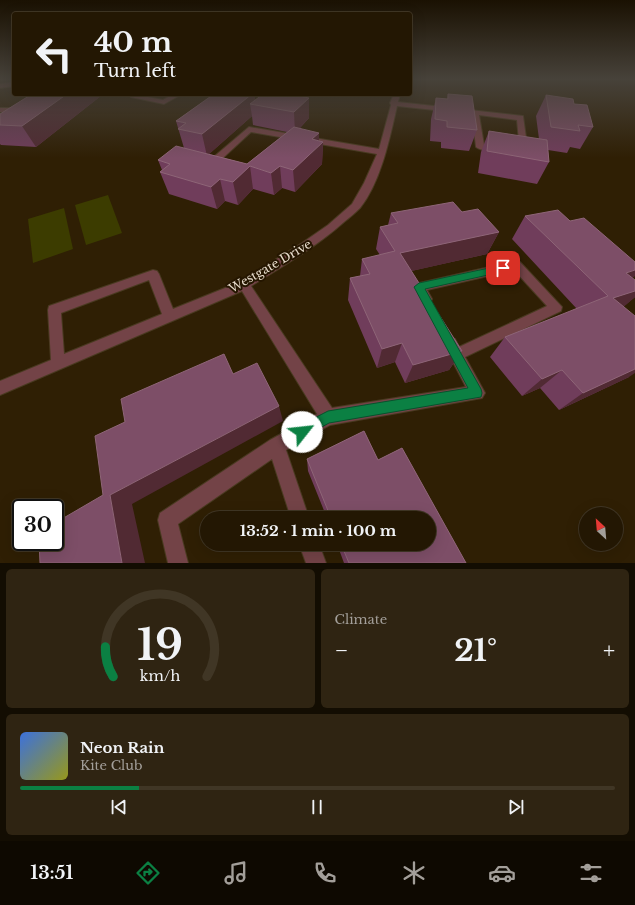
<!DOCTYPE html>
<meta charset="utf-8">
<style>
body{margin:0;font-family:"Libre Baskerville",serif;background:#2f2412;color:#f1f3f6;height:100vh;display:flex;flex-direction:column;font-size:15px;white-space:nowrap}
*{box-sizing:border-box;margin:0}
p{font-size:13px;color:#a39f9a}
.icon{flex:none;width:22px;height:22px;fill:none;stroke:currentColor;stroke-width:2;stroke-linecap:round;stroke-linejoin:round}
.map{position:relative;height:563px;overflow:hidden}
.side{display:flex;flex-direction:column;gap:6px;padding:6px;background:#130d02;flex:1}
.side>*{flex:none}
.guide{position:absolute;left:12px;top:12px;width:400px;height:84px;border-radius:4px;box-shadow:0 4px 16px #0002,0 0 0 1px #403625;background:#231703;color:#f1f3f6;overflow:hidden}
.needle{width:26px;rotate:334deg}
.fabs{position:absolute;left:579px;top:507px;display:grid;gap:8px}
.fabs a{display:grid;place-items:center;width:44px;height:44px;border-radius:50%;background:#231703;box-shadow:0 4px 16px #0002,0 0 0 1px #403625;font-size:20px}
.speed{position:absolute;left:12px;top:499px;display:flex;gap:8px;font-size:20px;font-weight:700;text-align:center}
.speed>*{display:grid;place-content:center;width:52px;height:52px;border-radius:50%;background:#231703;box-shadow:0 4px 16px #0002,0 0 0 1px #403625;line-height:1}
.speed .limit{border:2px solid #111;border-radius:6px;background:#fff;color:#111}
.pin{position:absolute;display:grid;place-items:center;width:34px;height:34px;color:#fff;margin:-17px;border-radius:8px;box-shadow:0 2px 6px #0006}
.me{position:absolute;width:44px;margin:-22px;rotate:61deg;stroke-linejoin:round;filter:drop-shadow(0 0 3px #0008)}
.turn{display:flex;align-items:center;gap:14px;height:84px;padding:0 16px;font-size:18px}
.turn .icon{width:52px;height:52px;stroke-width:2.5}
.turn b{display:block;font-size:28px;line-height:34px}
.big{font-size:30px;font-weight:800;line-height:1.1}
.side .card{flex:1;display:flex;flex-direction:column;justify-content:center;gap:6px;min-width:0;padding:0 14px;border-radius:6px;background:#2f2412}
.side .dial{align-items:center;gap:0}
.dial svg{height:104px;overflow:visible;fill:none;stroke:#403625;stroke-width:7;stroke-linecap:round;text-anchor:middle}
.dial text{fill:#f1f3f6;stroke:none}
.song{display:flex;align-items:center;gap:12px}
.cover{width:48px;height:48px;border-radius:6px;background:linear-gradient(135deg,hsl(220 70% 55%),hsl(60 70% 35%))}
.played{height:4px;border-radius:2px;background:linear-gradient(90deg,#0b8043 20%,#403625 20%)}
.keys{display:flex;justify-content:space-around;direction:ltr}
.heat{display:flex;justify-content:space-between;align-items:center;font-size:22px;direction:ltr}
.side .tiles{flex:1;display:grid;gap:6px;grid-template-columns:1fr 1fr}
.card:last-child{grid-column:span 2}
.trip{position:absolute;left:200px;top:511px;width:236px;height:40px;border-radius:20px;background:#231703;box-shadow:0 4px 16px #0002,0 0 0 1px #403625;font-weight:800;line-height:40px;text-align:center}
.menu{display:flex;height:64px;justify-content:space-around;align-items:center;background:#0e0901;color:#a39f9a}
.menu .icon{width:28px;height:28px}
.menu .on{color:#0b8043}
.menu b{font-size:18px;color:#f1f3f6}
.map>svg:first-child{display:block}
.green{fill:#3c3c00}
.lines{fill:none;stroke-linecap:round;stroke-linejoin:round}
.minor-casing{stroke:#493a20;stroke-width:2}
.minor{fill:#734347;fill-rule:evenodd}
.wall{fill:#703d5b;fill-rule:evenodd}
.shaded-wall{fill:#512a33}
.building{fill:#7d4e67;stroke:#8e6577}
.route{fill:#0b8043;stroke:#07532c}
.labels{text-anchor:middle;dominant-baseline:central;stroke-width:4;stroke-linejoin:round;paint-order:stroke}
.street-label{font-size:12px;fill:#e8ddcd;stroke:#251600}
</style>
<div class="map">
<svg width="635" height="563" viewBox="0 0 635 563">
<rect width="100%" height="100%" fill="#2f1f04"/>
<g class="green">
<polygon points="108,195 122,233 86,245 75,205"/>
<polygon points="64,208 73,249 33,263 28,219"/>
</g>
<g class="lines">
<defs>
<g id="minor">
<polygon points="14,82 14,86 0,88 0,84"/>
<polygon points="132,94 163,100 174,94 182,94 164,104 131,97"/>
<path d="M 394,94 L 400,94 L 398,102 L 523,116 L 528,152 L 524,154 L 520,152 L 517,120 L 479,115 L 484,145 L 500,147 L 504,149 C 499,153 481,151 476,147 L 472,114 L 397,106 C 390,137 381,182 360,208 C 355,213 349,218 344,222 C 316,247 283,266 251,286 L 332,408 L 466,387 L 443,343 L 445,339 L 450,337 L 455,339 L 459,347 L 547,306 L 514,270 L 427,290 L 432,299 L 430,303 L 426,304 L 422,303 L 413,287 L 415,284 L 516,261 L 520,262 L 562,307 L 561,311 L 465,357 L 485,393 L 482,398 L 330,425 L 286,450 L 309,518 L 291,518 L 272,459 L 178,524 L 188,563 L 168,563 L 158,520 L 160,513 L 270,440 L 317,414 L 242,291 L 0,395 L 0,381 L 51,360 L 48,310 L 49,306 L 153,270 L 157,271 L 159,274 L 173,309 L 240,282 L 302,243 L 328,225 L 352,204 L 364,183 L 377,154 L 251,132 L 212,168 L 207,169 L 203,166 L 249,127 L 379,149 L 391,105 L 390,103 ZM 149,280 L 162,314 L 64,354 L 61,313 Z"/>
<polygon points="0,108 23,108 27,110 23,112 0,112"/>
<polygon points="299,544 319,544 326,563 306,563"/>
</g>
</defs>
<use href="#minor" class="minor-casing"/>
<use href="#minor" class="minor"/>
</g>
<g class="wall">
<polygon points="32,94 101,94 102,95 36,147 1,145 0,144 0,114"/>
<path d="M 214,94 L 254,94 L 255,101 L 263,94 L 309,118 L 300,128 L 319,141 L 323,142 L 322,164 L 295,192 L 282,188 L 274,195 L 253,189 L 238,205 L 225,201 L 217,209 L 169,194 L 160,172 L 162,170 L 158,160 L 184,148 L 176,121 ZM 252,116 L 253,125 L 287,132 L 247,164 L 209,154 Z"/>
<polygon points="448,94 477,130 469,151 441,148 441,142 430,141 431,119 436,98 447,99"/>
<polygon points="546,95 574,104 593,127 580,149 570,147 567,153 548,150 549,162 537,184 478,173 481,152 489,131 539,139 536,116"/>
<polygon points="462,212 499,232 487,254 411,271 462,351 449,370 405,383 395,362 377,368 348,300 350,278 360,276 362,259 380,255 376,249 380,227 388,225 391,213"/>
<polygon points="525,216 632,278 635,297 624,306 629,377 559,410 540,388 522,396 490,357 505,337 577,309 512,239"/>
<polygon points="364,431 378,460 402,448 466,563 344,563 337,544 429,544 429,518 327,518 308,471 307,459"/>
</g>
<g class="shaded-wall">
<polygon points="67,94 101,94 102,95 36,147 22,126"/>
<polygon points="252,94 254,94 255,105 250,104 252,116 207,156 202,134"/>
<polygon points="309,98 309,118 295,133 294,112"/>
<polygon points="319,133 319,146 323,142 322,164 295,192 293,170 312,139"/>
<polygon points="250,166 253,189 238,205 233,182"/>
<polygon points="280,166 282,188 274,195 271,173"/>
<polygon points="220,179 225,201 217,209 211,187"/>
<polygon points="499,232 487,254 394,275 400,253"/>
<polygon points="635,270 635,276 619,290 626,273"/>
<polygon points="635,291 635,297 620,310 613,298"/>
<polygon points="402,343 395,362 377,368 382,349"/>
<polygon points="462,351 449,370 405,383 413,365"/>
<polygon points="635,369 635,373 629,377 559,410 583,393"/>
<polygon points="562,370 540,388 522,396 542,379"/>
<polygon points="279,406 283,421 132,504 145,563 122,563 110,495"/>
</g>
<g class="building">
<polygon points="32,94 67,94 22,126 0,125 0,114"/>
<polygon points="214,94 252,94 202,134 178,129 186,123 176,121"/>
<polygon points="263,94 289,94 309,98 294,112 250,104"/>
<polygon points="448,94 472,96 477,130 447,127 447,121 435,119 436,98 448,99"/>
<polygon points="546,95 573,99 574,104 587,105 593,127 578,125 580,131 551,127"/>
<polygon points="294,127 319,133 312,139 323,142 293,170 280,166 271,173 250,166 233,182 220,179 211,187 160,172 170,164 158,160 176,146 247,164"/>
<polygon points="489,131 547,140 549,162 487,151"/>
<polygon points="453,202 462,212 478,209 499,232 400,253 462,351 413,365 402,343 382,349 350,278 370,274 362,259 395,251 380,227 398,223 391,213"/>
<polygon points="558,210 570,221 584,218 635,262 635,270 626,273 635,280 635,291 613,298 635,316 635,369 583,393 562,370 542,379 505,337 608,296 525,216"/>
<polygon points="224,354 233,374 257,363 279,406 110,495 122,563 40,563 39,542 55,542 55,523 103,495 95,436 125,422 121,399"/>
<polygon points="364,431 378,460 402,448 466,563 349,563 341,544 429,544 429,518 331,518 307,459"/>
</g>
<linearGradient id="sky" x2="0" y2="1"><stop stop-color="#1a1102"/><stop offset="0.5" stop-color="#47423a"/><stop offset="1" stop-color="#47423a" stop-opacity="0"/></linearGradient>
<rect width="635" height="158" fill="url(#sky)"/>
<polygon class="route" points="503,265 507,268 506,271 425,289 481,389 482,393 481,397 329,423 302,438 297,436 296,432 297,427 328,411 468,388 414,287 419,283"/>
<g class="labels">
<g class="street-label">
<text transform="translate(270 266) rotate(-30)">Westgate Drive</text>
</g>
</g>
</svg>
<div class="fabs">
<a><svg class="needle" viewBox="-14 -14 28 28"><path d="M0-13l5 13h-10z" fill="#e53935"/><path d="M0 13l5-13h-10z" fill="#a39f9a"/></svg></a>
</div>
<div class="speed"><div class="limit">30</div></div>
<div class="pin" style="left:503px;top:268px;background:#d93025"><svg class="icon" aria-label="arrive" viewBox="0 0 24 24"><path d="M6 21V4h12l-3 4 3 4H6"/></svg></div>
<svg class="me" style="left:302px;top:432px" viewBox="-20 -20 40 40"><circle r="19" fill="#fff"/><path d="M0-13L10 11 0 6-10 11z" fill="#0b8043"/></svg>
<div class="trip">13:52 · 1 min · 100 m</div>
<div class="guide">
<div class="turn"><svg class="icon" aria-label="left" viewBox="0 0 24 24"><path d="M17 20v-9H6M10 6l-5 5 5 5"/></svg><div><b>40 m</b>Turn left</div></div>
</div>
</div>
<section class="side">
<div class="tiles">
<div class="card dial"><svg viewBox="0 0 100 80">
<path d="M14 69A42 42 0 1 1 86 69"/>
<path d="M14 69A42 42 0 0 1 8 46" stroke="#0b8043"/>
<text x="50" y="56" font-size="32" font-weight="700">19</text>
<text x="50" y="72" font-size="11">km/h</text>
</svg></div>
<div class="card"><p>Climate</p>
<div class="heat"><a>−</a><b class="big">21°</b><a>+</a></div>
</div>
<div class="card">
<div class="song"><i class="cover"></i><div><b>Neon Rain</b><p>Kite Club</p></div></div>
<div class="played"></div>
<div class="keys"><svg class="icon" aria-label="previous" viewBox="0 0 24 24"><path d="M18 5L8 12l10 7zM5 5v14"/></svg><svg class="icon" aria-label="pause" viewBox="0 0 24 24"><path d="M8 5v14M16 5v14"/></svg><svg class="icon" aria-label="next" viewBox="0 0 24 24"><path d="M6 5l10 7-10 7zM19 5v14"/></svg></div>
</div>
</div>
</section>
<nav class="menu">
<b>13:51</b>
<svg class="icon on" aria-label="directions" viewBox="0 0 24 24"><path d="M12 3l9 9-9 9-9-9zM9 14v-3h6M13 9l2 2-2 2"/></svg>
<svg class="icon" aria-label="music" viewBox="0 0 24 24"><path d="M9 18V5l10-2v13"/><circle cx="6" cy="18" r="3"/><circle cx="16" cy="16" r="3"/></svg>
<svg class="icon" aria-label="phone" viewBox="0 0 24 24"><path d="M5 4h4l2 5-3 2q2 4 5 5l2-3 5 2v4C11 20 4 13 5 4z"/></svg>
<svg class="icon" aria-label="climate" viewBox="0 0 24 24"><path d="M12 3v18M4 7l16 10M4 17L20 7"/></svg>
<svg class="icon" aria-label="car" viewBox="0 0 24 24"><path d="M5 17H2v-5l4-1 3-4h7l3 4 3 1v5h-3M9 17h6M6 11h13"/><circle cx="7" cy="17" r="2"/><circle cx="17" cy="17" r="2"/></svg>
<svg class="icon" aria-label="filters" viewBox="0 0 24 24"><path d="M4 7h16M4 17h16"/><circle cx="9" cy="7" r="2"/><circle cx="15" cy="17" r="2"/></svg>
</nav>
